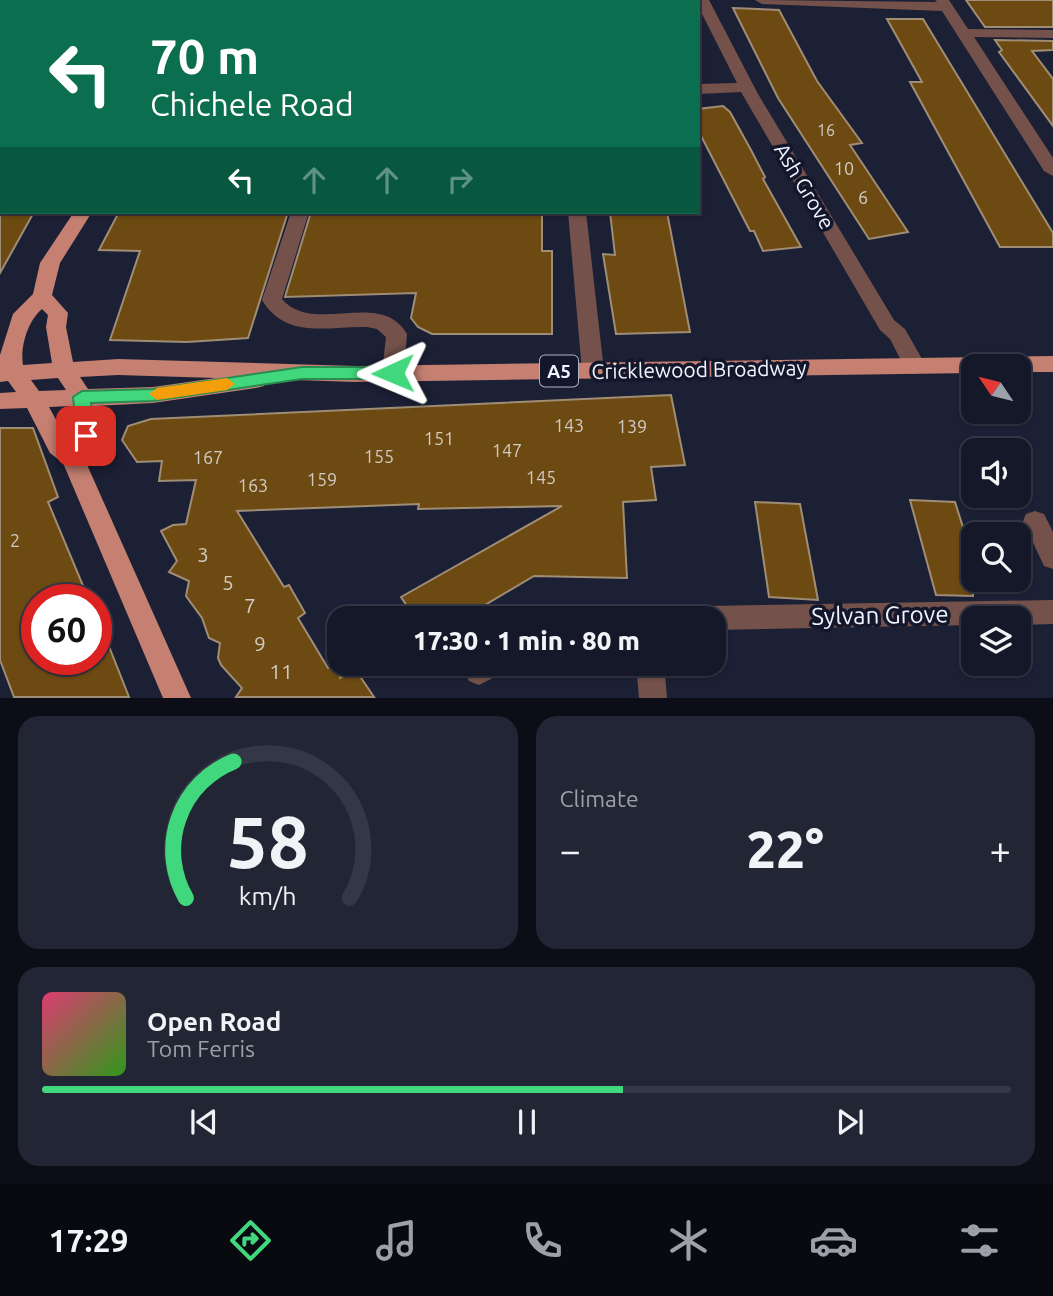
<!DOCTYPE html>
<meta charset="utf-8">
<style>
body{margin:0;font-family:Ubuntu,sans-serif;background:#222534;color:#f1f3f6;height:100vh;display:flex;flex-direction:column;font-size:26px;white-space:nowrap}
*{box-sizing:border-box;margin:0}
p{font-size:23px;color:#9da0a8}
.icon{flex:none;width:38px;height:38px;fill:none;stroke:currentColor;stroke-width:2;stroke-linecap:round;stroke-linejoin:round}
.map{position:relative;height:698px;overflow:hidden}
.drawer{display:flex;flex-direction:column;gap:18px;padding:18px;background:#0c0d16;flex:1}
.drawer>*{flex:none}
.hud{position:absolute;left:0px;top:0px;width:700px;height:214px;box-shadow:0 2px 5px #0004,0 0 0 2px #343745;background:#0b6e4f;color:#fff;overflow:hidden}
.needle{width:46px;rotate:305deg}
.tools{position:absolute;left:961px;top:354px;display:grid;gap:14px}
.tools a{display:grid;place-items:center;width:70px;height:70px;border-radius:14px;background:#151828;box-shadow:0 2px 5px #0004,0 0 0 2px #343745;font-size:35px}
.speed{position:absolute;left:21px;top:584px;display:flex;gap:14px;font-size:35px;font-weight:700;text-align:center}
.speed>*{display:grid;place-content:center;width:91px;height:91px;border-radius:50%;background:#151828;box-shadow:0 2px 5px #0004,0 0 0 2px #343745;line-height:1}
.speed .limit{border:10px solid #d22;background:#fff;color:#111}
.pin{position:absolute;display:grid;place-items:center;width:60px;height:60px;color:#fff;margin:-30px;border-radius:14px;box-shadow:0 4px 10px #0006}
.me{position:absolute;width:77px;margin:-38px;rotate:269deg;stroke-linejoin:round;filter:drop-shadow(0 0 5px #0008)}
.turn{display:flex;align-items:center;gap:24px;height:147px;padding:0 35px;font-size:32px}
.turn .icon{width:91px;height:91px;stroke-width:2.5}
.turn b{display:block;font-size:49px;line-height:60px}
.lanes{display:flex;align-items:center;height:66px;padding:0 35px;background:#0003;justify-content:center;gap:35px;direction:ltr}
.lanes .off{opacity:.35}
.big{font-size:52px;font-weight:800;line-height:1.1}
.drawer .tile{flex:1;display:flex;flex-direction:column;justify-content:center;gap:10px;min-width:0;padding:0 24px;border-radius:21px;background:#222534}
.drawer .dial{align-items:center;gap:0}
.dial svg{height:182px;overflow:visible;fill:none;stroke:#343745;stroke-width:7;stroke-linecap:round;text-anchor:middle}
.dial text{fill:#f1f3f6;stroke:none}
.song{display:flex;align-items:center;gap:21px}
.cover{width:84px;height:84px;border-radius:10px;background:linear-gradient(135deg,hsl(340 70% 55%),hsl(110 70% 35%))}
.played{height:7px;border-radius:4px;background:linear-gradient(90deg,#41d77c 60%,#343745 60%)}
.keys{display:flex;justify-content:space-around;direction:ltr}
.heat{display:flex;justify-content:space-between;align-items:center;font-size:38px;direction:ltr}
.drawer .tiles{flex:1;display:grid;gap:18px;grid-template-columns:1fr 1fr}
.tile:last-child{grid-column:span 2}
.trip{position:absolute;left:327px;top:606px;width:399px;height:70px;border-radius:21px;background:#151828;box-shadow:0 2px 5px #0004,0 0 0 2px #343745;font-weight:800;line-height:70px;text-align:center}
.tab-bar{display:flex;height:112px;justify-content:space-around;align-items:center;background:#080a10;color:#9da0a8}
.tab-bar .icon{width:49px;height:49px}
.tab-bar .current{color:#41d77c}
.tab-bar b{font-size:32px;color:#f1f3f6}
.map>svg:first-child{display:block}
.building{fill:#6d4a11;stroke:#9f8d76;stroke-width:2}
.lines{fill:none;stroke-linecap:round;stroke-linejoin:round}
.minor{fill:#74524b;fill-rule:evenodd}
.major{fill:#c58072;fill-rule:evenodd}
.route{fill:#41d77c;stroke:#2a8c51;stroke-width:2}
.slow{fill:#f59e0b}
.labels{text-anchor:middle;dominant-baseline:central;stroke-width:7;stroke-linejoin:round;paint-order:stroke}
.far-number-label{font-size:16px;fill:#d1cac2}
.number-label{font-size:18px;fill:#d1cac2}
.shield{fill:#13172b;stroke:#afb2be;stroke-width:2}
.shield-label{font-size:19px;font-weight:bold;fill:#f2f4fd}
.street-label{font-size:21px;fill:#f2f4fd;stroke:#13172b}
.near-number-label{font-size:21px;fill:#d1cac2}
.near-street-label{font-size:24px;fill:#f2f4fd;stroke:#13172b}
</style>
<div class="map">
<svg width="1053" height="698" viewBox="0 0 1053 698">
<rect width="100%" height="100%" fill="#1c2035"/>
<g class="building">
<polygon points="966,0 1053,0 1053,27 985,27"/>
<polygon points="733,8 779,10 817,81 862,143 850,145 908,232 869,239 778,98"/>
<polygon points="887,19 923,19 1053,233 1053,247 1000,247 910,82 922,82"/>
<polygon points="995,40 1053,41 1053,50 1032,51 1053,79 1053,126 999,52 1002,50"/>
<polygon points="723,106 730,112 751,150 765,177 763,179 801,247 763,251 754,231 750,231 698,130 698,109"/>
<polygon points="0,212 34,212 0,273"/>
<polygon points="119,212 288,212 248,338 187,342 110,340 140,251 99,250"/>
<polygon points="311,212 542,212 542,251 552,251 552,334 432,334 418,327 411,318 416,293 285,297"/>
<polygon points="610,212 667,212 690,332 616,334 603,254 615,255"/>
<polygon points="671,395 685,465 651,467 656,500 623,502 627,578 534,576 463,618 415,618 401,597 562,506 418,509 419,504 237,511 284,587 289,585 305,613 298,618 328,668 340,660 340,678 355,669 374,697 236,697 242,688 221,665 218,658 220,643 209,638 202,618 186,596 189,581 169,572 177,561 161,531 173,525 186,524 196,480 159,481 162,461 137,462 122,440 128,426 151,419"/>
<polygon points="0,428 33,428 58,497 48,502 89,600 37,600 37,660 96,660 97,616 129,697 14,697 0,660"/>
<polygon points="910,500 955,502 973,559 973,596 936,595"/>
<polygon points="755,502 800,504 818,600 769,597"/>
</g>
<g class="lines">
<g class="minor">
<polygon points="695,0 709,0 758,94 894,320 905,329 926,366 923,372 915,374 907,372 890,339 880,330 741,92 698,94 698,84 737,83"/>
<polygon points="755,0 937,2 935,0 949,0 968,29 1053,30 1053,38 974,37 1053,158 1053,176 1044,171 942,11 762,4"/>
<rect x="0" y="162" width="2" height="10"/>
<path d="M 291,212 L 309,212 L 282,299 C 313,336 381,288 407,334 L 404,373 L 401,379 L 393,381 L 385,379 L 382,373 L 386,337 L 377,329 L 367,327 C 328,326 286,340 262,300 Z"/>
<polygon points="568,212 586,212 604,371 601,377 593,379 585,377 582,371"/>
<polygon points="1035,511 1044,514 1053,532 1053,569 1044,566 1023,521 1026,514"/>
<polygon points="1053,600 1053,624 1018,625 1018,618 973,618 973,625 714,630 714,618 693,618 697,609 706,606"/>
<polygon points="469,663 508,663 504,672 479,685 469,681 465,672"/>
<polygon points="636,663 664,663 667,698 639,698"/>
</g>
<g class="major">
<polygon points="171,0 185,0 170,2"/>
<path d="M 74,212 L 92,212 L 60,263 L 52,295 L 68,313 L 66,327 L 73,362 L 118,359 L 356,366 L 1053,356 L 1053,372 L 1018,372 L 1018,366 L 973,366 L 973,373 L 356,382 L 266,379 L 264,386 L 256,388 L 153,403 L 94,406 L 97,436 L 84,458 L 191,698 L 163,698 L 63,463 L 50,453 L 27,408 L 0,409 L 0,393 L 16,392 L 8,381 L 0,382 L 0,355 L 13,314 L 33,294 L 40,263 ZM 42,309 L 48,315 L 46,327 L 52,363 L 23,365 C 20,346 28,321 42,309 ZM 118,375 L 216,378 L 153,387 L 88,389 L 80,377 ZM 58,378 L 66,390 L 39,391 L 31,380 ZM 72,406 L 74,435 L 69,443 L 49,407 Z"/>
</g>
</g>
<polygon class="route" points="302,367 393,367 401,373 393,379 302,379 153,401 91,403 95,436 92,441 80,441 77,436 73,397 82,391 153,389"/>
<polygon class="slow" points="227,378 235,384 227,390 157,400 149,394 157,388"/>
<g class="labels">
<g class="far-number-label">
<text x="826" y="130">16</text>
</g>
<g class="number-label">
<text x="844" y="168">10</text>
<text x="863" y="197">6</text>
<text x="569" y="425">143</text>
<text x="632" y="426">139</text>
<text x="439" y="438">151</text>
<text x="507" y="450">147</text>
<text x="379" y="456">155</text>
<text x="208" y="457">167</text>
<text x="541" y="477">145</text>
<text x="322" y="479">159</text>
<text x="253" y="485">163</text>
<text x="15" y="540">2</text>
</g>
<rect class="shield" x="540" y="355.5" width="38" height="31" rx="5"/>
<g class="shield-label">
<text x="559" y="371">A5</text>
</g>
<g class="street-label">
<text transform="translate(805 186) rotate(59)">Ash Grove</text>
<text transform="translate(699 369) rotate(-1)">Cricklewood Broadway</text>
</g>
<g class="near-number-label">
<text x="203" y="554">3</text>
<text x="228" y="582">5</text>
<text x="250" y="605">7</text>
<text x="260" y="643">9</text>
<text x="281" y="671">11</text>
</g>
<g class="near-street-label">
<text transform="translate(880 615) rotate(-1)">Sylvan Grove</text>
</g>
</g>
</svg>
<div class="tools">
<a><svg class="needle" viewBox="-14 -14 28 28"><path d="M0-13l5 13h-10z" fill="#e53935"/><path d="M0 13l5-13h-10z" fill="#9da0a8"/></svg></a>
<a><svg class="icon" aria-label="sound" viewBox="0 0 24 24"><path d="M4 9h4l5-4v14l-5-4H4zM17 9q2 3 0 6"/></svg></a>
<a><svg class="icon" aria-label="search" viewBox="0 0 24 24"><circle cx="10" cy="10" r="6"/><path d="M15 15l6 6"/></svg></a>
<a><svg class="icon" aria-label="layers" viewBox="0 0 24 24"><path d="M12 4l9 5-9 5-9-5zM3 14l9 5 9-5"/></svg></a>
</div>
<div class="speed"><div class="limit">60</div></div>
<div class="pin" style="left:86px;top:436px;background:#d93025"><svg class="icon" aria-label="arrive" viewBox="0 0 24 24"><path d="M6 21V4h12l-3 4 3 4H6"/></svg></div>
<svg class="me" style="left:393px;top:373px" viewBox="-20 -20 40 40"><path d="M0-17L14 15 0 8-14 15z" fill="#41d77c" stroke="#fff" stroke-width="4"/></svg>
<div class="trip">17:30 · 1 min · 80 m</div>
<div class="hud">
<div class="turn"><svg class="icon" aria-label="left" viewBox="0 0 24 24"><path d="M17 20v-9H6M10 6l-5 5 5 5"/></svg><div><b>70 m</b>Chichele Road</div></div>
<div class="lanes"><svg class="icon" aria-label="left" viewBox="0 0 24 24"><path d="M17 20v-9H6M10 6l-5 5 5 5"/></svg><svg class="icon off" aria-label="ahead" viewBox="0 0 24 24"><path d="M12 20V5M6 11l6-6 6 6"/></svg><svg class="icon off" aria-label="ahead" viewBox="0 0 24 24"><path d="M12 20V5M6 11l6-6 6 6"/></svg><svg class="icon off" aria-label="right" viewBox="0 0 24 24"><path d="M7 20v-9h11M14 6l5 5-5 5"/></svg></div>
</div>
</div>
<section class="drawer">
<div class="tiles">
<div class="tile dial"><svg viewBox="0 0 100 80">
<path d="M14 69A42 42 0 1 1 86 69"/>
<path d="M14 69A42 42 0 0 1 35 9" stroke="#41d77c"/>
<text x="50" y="56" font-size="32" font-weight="700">58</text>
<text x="50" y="72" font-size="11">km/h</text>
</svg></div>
<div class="tile"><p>Climate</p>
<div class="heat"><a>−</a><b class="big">22°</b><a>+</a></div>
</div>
<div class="tile">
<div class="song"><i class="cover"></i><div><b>Open Road</b><p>Tom Ferris</p></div></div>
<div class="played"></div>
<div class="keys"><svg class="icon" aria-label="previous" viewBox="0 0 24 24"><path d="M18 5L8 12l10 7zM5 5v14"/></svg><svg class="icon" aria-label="pause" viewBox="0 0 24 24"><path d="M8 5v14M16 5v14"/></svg><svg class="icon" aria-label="next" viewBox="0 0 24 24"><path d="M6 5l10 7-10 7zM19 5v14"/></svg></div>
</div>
</div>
</section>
<nav class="tab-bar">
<b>17:29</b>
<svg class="icon current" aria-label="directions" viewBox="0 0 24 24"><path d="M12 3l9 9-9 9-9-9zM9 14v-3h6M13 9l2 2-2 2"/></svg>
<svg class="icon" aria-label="music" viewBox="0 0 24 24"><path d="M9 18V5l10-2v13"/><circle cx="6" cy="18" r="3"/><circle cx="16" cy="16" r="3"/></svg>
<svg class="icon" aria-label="phone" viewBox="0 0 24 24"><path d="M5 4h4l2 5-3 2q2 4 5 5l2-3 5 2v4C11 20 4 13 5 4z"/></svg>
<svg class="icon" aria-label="climate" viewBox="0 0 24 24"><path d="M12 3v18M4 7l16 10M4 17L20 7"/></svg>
<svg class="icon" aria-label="car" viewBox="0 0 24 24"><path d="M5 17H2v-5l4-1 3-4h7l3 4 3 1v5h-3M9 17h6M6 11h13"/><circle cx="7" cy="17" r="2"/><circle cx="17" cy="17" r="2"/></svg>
<svg class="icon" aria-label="filters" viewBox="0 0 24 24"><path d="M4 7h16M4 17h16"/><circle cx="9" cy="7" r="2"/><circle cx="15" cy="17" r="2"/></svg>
</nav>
